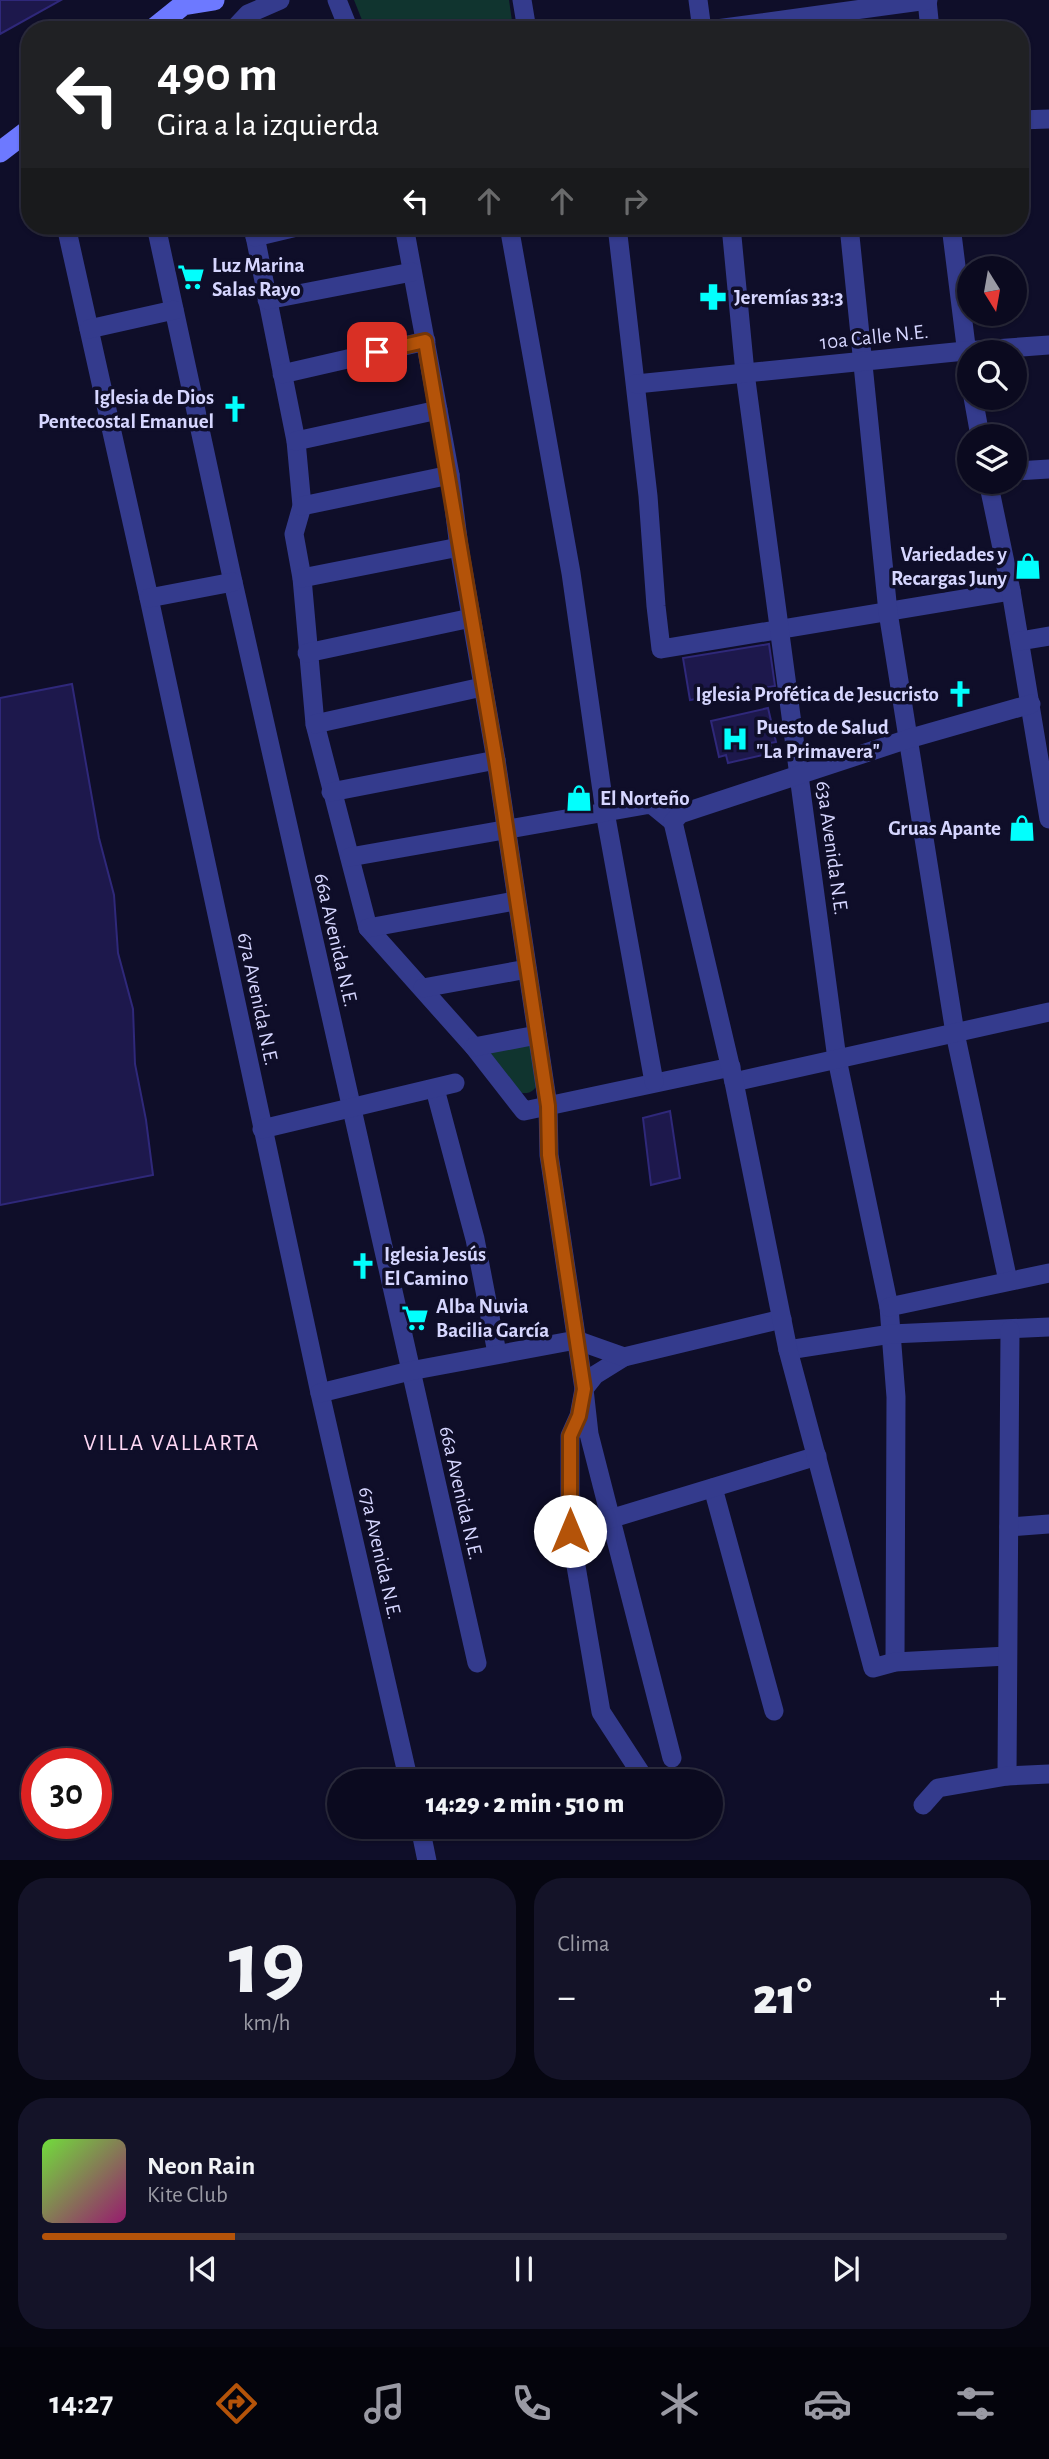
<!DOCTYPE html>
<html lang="es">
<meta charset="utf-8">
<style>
body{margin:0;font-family:"Alegreya Sans",sans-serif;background:#141328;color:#f1f3f6;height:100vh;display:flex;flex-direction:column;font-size:26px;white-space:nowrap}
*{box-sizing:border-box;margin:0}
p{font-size:23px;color:#9a9aa4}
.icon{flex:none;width:38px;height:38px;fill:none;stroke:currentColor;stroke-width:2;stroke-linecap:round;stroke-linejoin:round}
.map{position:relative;height:1860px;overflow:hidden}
.sheet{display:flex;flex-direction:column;gap:18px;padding:18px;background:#060611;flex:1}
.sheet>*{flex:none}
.banner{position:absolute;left:21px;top:21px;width:1008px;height:214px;border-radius:28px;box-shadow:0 2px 5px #0004,0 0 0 2px #2b2b3d;background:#202124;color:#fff;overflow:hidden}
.needle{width:46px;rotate:169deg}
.tools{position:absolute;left:957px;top:256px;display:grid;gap:14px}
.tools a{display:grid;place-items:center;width:70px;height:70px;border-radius:50%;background:#0b0a1f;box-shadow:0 2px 5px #0004,0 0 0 2px #2b2b3d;font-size:35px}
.speed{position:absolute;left:21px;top:1748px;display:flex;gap:14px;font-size:35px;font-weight:700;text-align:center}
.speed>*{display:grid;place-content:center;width:91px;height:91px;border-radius:50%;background:#0b0a1f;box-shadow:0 2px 5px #0004,0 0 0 2px #2b2b3d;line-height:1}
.speed .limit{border:10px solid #d22;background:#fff;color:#111}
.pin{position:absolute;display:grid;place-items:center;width:60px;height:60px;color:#fff;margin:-30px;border-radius:14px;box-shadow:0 4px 10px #0006}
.me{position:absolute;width:77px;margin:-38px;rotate:0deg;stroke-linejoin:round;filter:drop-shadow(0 0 5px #0008)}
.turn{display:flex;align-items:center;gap:24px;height:147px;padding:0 21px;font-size:32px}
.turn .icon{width:91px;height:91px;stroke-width:2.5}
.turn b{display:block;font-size:49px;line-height:60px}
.lanes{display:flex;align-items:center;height:66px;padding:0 21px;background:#0003;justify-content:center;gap:35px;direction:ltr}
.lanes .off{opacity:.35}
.big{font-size:52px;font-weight:800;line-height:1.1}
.sheet .widget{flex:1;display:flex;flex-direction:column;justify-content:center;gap:10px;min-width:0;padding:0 24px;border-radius:28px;background:#141328}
.sheet .dial{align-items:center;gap:0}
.dial b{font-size:91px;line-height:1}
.song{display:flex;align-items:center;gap:21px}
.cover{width:84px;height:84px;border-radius:10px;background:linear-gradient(135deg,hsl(100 70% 55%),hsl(320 70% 35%))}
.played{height:7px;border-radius:4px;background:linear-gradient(90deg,#b45309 20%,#2b2b3d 20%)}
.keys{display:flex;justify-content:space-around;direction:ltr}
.heat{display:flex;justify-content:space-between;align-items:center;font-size:38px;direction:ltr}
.sheet .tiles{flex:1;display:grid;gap:18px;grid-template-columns:1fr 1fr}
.widget:last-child{grid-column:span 2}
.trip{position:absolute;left:327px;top:1769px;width:396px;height:70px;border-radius:35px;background:#0b0a1f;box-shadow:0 2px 5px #0004,0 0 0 2px #2b2b3d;font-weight:800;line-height:70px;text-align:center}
.tab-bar{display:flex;height:112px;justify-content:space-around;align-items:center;background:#04040c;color:#9a9aa4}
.tab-bar .icon{width:49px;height:49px}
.tab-bar .current{color:#b45309}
.tab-bar b{font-size:32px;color:#f1f3f6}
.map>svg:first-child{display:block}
.green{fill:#10342f}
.building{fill:#1d184c;stroke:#2f287a;stroke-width:2}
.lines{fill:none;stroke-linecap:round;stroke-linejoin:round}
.street{stroke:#343b8d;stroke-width:19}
.secondary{stroke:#6d79ff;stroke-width:21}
.route-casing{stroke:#753606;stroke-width:18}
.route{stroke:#b45309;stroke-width:12}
.labels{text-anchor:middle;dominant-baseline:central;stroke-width:7;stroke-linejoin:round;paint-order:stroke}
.poi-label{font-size:21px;font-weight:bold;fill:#d6d6ff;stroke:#0f0e29;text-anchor:start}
.street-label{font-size:21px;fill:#d6d6ff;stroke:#0f0e29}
.neighbourhood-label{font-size:23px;letter-spacing:2px;fill:#ffd8f5;stroke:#0f0e29}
</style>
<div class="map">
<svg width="1049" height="1861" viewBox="0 0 1049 1861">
<rect width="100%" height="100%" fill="#0f0e29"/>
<g class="green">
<polygon points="354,0 509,0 512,21 517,30 366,30"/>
<path d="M 530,1045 L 537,1086 C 531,1094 526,1094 517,1092 L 486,1052 Z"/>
</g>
<g class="building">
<polygon points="0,0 61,0 0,34"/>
<polygon points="769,644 775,686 690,700 683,658"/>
<polygon points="72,684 99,838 114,895 118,953 133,1009 135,1064 146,1120 153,1175 0,1205 0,698"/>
<polygon points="768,708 776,742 770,743 772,753 728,763 726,755 719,757 711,721"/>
<polygon points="670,1111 680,1178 651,1185 643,1118"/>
</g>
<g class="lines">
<g class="street">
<polyline points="337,0 349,30"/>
<polyline points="522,0 527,30"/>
<polyline points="698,0 702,30"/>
<polyline points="927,0 930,30"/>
<polyline points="233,30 248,14 280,0"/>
<polyline points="709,30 928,0"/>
<polyline points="1020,120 1049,119"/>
<polyline points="66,226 149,598 320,1393 409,1782"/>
<polyline points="156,226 233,582 477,1663"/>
<polyline points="253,226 296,441 302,506 294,534 302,578 315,724 368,928 474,1047 524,1111 731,1067"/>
<polyline points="404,226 450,475 459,547 496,760 548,1106 549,1155 584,1389 579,1416 570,1436 570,1531 601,1712 640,1772"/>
<polyline points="509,226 571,573 605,812 654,1082"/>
<polyline points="617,226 648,496 656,606 661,649 1011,591"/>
<polyline points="731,226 745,373 837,1059 889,1307 896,1397 895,1662"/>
<polyline points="849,226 888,612 955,1033 1008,1281"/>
<polyline points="951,226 970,378"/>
<polyline points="255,237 301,226"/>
<polyline points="267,300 412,272"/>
<polyline points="89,329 174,310"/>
<polyline points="282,374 426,341"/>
<polyline points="636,384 965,351 1049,345"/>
<polyline points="973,397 980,436"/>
<polyline points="296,441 438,410"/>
<polyline points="1015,471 1049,469"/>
<polyline points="988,481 1011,591 1049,819"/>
<polyline points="302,506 450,475"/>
<polyline points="302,578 459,547"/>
<polyline points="149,598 233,582"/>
<polyline points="1020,641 1049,636"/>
<polyline points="307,653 471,618"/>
<polyline points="315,724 482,687"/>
<polyline points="331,792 496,760"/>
<polyline points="350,857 651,804 673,822"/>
<polyline points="368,928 515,901"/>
<polyline points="423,988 527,969"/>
<polyline points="474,1047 537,1035"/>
<polyline points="734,1082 1049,1012"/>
<polyline points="435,1089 475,1239 497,1353"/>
<polyline points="262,1129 455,1083"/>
<polyline points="889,1307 1049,1273"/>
<polyline points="788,1350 891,1334 1049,1327"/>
<polyline points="624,1357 595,1375 584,1389 589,1434 672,1758"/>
<polyline points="320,1393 410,1371 576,1340 624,1357 782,1319"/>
<polyline points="713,1488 774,1711"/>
<polyline points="1009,1527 1049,1524"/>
<polyline points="570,1531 817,1456"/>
<polyline points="1007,1656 895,1662 873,1668 788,1350 734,1082 673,822 680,814 698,808 908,739 1031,704"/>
<polyline points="1007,1776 1010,1330"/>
<polyline points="923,1805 938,1788 1007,1776 1049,1774"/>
<polyline points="420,1827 427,1861"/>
</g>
<g class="secondary">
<polyline points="152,30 183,5 214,0"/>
<polyline points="0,152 30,129"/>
</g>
</g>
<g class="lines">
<defs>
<polyline id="route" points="377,352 425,341 496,760 548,1106 549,1155 584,1389 579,1416 570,1436 570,1531"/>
</defs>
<use href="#route" class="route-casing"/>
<use href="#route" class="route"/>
</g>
<defs>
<symbol id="supermarket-bare" viewBox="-9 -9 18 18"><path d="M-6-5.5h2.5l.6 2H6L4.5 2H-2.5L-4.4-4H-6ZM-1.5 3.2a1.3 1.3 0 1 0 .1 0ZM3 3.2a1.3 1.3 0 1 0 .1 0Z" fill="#02fffd" stroke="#0f0e29" stroke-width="2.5" paint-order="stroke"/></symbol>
<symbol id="pharmacy-bare" viewBox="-9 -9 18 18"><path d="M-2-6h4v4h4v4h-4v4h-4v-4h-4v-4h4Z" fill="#02fffd" stroke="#0f0e29" stroke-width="2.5" paint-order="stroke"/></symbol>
<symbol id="church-bare" viewBox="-9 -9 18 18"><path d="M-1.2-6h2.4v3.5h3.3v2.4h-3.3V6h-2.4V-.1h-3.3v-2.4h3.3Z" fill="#02fffd" stroke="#0f0e29" stroke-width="2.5" paint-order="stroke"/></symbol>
<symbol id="shop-bare" viewBox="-9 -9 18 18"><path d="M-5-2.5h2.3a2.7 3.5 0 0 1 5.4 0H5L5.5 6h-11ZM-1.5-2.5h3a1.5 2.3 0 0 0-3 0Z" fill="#02fffd" stroke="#0f0e29" stroke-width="2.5" paint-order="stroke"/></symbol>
<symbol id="hospital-bare" viewBox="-9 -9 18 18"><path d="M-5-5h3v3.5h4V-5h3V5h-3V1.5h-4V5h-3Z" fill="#02fffd" stroke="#0f0e29" stroke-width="2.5" paint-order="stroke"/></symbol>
</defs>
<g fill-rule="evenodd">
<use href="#supermarket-bare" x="172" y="258" width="38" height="38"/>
<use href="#pharmacy-bare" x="694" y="278" width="38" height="38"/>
<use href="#church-bare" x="216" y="390" width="38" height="38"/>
<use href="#shop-bare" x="1009" y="547" width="38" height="38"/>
<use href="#church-bare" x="941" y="675" width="38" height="38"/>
<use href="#hospital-bare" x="716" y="720" width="38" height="38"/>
<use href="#shop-bare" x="560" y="779" width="38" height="38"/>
<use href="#shop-bare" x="1003" y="809" width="38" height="38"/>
<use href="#church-bare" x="344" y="1247" width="38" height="38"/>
<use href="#supermarket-bare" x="396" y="1299" width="38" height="38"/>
</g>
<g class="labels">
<g class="poi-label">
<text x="212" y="265">Luz Marina<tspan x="212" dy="24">Salas Rayo</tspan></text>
<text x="734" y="297">Jeremías 33:3</text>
<text x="214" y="397" text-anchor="end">Iglesia de Dios<tspan x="214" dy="24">Pentecostal Emanuel</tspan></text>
<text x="1007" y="554" text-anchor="end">Variedades y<tspan x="1007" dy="24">Recargas Juny</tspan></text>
<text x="939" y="694" text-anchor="end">Iglesia Profética de Jesucristo</text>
<text x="756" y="727">Puesto de Salud<tspan x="756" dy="24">"La Primavera"</tspan></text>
<text x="600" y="798">El Norteño</text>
<text x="1001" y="828" text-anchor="end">Gruas Apante</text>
<text x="384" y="1254">Iglesia Jesús<tspan x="384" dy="24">El Camino</tspan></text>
<text x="436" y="1306">Alba Nuvia<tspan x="436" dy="24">Bacilia García</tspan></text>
</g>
<g class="street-label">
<text transform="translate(874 337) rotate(-6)">10a Calle N.E.</text>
<text transform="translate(832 848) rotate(82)">63a Avenida N.E.</text>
<text transform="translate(336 940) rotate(77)">66a Avenida N.E.</text>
<text transform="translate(258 999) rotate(78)">67a Avenida N.E.</text>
<text transform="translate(461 1493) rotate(77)">66a Avenida N.E.</text>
<text transform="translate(380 1553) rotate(77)">67a Avenida N.E.</text>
</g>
<g class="neighbourhood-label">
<text x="172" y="1443">VILLA VALLARTA</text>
</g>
</g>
</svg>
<div class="tools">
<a><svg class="needle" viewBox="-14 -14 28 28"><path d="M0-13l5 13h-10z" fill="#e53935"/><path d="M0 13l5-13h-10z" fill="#9a9aa4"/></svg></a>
<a><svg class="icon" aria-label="search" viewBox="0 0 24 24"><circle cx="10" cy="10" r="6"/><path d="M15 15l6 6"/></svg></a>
<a><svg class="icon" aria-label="layers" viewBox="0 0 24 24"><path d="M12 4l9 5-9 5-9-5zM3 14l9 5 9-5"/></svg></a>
</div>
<div class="speed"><div class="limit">30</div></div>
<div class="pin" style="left:377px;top:352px;background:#d93025"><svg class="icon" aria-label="arrive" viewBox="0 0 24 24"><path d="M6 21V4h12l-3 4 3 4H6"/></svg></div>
<svg class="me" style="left:570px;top:1531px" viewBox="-20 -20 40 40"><circle r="19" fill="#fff"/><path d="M0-13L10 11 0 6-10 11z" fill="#b45309"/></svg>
<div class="trip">14:29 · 2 min · 510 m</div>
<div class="banner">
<div class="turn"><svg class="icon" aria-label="left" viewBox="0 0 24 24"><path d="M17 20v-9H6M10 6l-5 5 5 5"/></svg><div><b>490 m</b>Gira a la izquierda</div></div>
<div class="lanes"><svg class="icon" aria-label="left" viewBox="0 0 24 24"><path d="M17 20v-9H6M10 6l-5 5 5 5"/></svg><svg class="icon off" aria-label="ahead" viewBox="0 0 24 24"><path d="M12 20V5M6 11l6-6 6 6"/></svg><svg class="icon off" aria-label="ahead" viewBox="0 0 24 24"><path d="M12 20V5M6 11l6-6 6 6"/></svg><svg class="icon off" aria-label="right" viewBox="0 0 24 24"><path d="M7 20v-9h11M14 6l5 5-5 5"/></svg></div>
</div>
</div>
<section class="sheet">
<div class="tiles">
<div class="widget dial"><b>19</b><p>km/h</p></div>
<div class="widget"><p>Clima</p>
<div class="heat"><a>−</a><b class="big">21°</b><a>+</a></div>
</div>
<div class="widget">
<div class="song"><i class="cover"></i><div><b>Neon Rain</b><p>Kite Club</p></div></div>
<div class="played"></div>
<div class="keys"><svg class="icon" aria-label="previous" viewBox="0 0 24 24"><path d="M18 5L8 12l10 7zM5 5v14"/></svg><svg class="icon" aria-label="pause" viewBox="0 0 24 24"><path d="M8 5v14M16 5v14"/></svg><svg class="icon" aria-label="next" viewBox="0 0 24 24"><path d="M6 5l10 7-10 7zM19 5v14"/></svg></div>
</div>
</div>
</section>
<nav class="tab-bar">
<b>14:27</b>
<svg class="icon current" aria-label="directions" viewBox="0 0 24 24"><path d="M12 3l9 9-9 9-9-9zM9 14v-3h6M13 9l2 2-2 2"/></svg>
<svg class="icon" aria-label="music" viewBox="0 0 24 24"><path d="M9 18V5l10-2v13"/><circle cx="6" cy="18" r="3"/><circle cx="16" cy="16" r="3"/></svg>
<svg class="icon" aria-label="phone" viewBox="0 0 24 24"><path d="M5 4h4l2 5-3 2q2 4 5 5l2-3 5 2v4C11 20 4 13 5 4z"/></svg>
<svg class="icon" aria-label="climate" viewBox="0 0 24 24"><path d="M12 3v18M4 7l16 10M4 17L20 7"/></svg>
<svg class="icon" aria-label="car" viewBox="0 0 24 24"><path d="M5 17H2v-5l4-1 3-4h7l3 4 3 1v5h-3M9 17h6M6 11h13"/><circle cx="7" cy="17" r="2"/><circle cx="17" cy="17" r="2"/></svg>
<svg class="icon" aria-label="filters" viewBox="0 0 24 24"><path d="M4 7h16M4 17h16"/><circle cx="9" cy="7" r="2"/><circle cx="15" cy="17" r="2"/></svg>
</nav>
